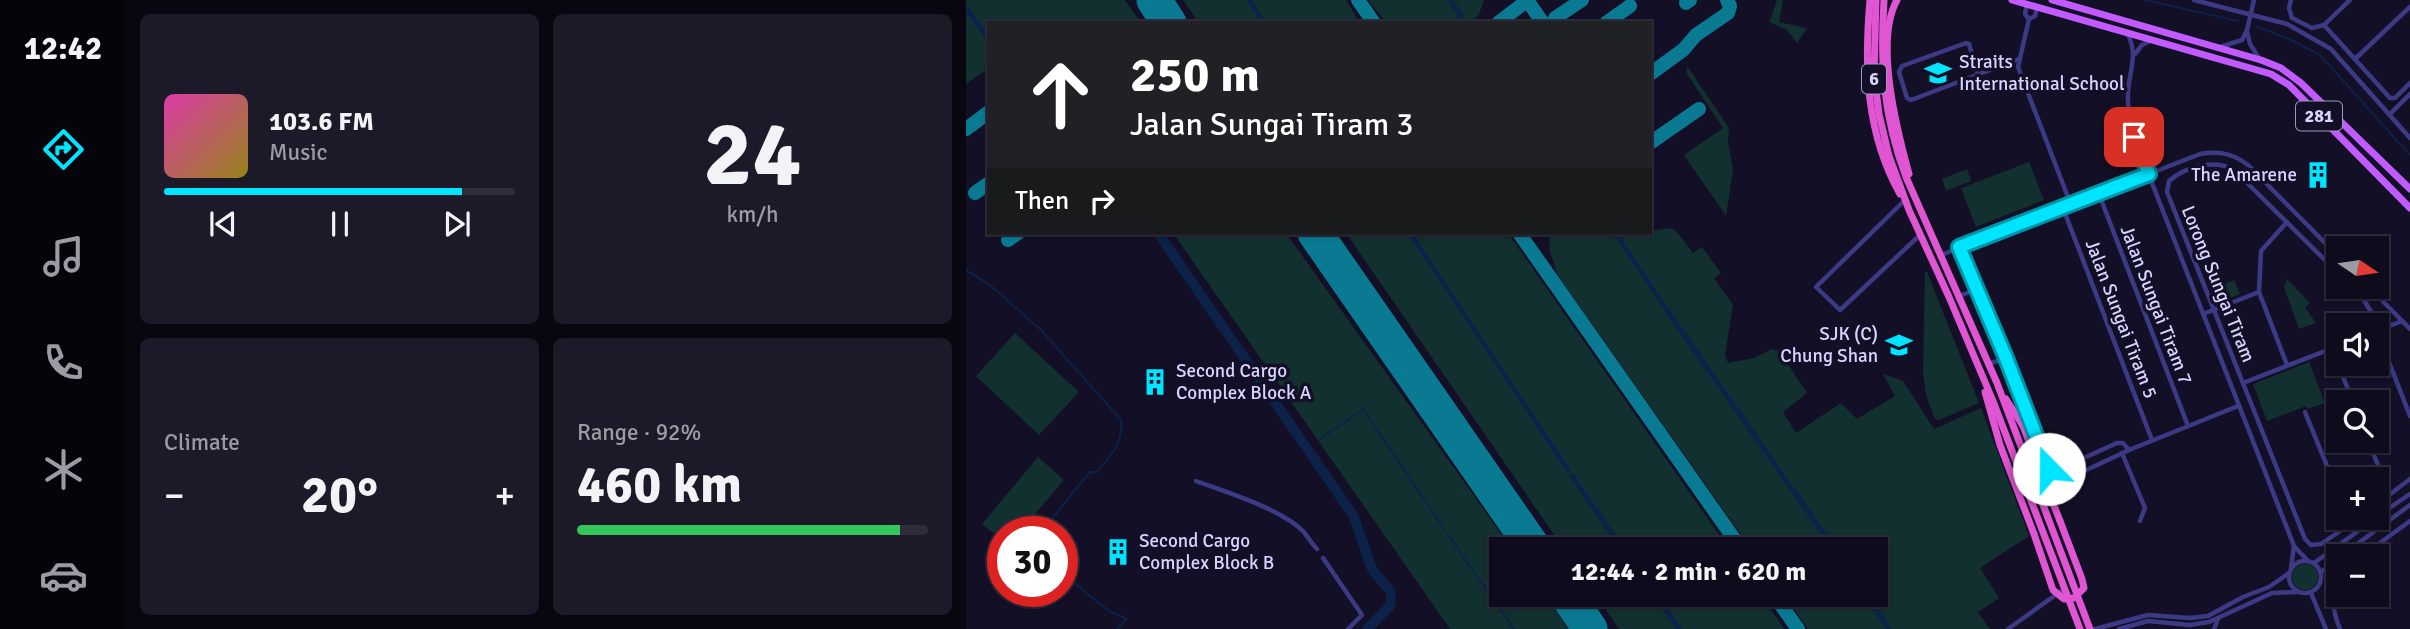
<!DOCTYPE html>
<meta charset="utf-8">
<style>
body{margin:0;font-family:Signika,sans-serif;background:#1c1929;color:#f1f3f6;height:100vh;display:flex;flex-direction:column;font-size:26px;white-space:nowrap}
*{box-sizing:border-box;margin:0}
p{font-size:23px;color:#9b9ba3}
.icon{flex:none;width:38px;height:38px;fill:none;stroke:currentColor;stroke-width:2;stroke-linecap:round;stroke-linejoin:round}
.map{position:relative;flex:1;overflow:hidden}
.details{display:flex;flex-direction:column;gap:14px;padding:14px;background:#08060f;width:840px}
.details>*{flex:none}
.hud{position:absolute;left:21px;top:21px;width:665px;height:214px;border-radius:0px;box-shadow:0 2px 5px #0004,0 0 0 2px #2e2b3b;background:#202124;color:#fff;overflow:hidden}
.needle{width:46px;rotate:103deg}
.tools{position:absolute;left:1360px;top:236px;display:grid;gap:14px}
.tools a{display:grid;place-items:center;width:63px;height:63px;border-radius:0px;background:#0e0b1c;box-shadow:0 2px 5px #0004,0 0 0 2px #2e2b3b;font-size:35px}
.speed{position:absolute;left:21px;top:516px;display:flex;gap:14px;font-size:35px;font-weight:700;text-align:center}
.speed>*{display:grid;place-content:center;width:91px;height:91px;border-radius:50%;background:#0e0b1c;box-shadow:0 2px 5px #0004,0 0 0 2px #2e2b3b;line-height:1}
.speed .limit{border:10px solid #d22;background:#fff;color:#111}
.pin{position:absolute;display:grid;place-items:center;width:60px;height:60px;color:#fff;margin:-30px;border-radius:14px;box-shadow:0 4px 10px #0006}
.me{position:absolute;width:77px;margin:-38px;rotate:338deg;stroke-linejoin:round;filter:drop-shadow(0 0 5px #0008)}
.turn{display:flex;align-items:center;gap:24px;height:147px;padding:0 28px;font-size:32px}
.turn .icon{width:91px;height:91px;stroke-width:2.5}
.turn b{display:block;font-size:49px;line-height:60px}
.then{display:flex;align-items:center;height:66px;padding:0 28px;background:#0003;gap:14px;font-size:26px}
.big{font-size:52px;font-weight:700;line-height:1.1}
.details .card{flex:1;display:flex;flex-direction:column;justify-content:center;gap:10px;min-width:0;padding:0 24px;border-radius:10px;background:#1c1929}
.details .dial{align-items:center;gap:0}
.dial b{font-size:91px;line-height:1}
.song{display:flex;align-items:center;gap:21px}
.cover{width:84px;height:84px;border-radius:10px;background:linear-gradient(135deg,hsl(320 70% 55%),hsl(50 70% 35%))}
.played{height:7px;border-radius:4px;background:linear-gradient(90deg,#00e5ff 85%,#2e2b3b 85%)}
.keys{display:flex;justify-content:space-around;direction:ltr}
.heat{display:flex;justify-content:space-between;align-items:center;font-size:38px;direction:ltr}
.charge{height:10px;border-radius:5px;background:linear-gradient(90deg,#34c759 92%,#2e2b3b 0)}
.details .tiles{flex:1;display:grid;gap:14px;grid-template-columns:repeat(2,1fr)}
.trip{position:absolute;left:523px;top:537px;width:399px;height:70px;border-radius:0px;background:#0e0b1c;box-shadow:0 2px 5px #0004,0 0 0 2px #2e2b3b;font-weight:700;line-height:70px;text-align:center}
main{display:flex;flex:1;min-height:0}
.menu{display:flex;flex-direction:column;width:126px;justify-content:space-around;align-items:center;background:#06040b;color:#9b9ba3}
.menu .icon{width:49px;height:49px}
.menu .on{color:#00e5ff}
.menu b{font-size:32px;color:#f1f3f6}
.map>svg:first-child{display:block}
.green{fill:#12302f}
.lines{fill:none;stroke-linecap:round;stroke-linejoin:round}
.stream{stroke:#0c2248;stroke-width:2}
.canal{stroke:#0c2248;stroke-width:5}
.river{stroke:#0c2248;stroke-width:10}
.taxiway{stroke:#0a7a92;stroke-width:14}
.runway{stroke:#0a7a92;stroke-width:35}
.minor{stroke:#3d3a85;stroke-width:4.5}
.primary{stroke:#c25bff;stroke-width:7}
.trunk{stroke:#e055d1;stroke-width:7}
.trunk-bridge{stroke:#e055d1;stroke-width:7}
.route-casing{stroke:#0095a6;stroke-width:18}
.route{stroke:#00e5ff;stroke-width:12}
.labels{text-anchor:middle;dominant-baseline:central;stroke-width:7;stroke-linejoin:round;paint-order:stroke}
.shield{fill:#130f26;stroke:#9e99be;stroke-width:2}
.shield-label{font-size:18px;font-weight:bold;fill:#d9d4ff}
.poi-label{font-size:19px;fill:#d9d4ff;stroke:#130f26;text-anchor:start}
.street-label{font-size:19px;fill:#d9d4ff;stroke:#130f26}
</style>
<main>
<nav class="menu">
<b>12:42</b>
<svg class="icon on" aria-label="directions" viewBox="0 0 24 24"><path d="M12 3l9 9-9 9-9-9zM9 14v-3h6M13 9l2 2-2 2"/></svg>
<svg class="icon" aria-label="music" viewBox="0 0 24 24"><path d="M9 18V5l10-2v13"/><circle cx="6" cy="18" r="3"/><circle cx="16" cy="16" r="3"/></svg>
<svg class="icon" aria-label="phone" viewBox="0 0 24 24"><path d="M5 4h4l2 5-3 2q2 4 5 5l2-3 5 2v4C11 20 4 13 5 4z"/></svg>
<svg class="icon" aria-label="climate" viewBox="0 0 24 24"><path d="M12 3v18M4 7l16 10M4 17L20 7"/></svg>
<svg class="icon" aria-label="car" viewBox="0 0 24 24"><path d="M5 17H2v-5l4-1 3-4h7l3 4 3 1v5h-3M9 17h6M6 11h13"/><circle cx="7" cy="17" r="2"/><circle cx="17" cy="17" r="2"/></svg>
</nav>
<section class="details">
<div class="tiles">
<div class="card">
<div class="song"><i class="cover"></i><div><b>103.6 FM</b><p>Music</p></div></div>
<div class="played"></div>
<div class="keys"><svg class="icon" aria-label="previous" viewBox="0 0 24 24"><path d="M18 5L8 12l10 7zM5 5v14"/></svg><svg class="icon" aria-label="pause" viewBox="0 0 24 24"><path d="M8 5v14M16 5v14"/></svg><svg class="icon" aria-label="next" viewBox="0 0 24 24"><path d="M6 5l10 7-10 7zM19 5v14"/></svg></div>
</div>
<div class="card dial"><b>24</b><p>km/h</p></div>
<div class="card"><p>Climate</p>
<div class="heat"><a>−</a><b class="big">20°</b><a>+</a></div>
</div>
<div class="card"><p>Range · 92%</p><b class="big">460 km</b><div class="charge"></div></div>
</div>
</section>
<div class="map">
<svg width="1444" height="629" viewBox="0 0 1444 629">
<rect width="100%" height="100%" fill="#130f26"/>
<g class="green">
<polygon points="0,0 159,0 175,23 23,23 23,68 0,84"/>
<polygon points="217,0 380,0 394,23 233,23"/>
<polygon points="402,0 518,0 513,14 506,23 421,23"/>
<polygon points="811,0 817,0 813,22 841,28 831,43 821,30 803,22"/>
<polygon points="721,66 763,128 762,142 767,170 760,216 718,155 757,128 721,74"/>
<polygon points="1063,162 1078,200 1010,227 995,188"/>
<polygon points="1001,169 1005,181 980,191 976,179"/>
<polygon points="705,228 711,232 727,253 736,247 755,273 748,278 767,305 759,355 762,363 788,358 806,349 813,351 841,393 817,412 830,433 875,403 891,419 929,396 917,374 937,381 968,429 1015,408 1063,536 1014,568 1033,598 1012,612 1024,629 842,629 818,595 910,595 910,550 785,549 592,276 584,251 583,233 684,233 684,231"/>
<polygon points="207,233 320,233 546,549 536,550 536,595 579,595 602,629 484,629"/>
<polygon points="380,233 542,233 763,549 598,549"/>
<polygon points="959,272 961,272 1013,403 973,420 969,419 960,395 957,373"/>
<polygon points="1321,279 1344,303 1339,308 1350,323 1333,329 1318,287"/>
<polygon points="1268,280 1274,294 1252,303 1247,289"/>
<polygon points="49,333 113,392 73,435 10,376"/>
<polygon points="1343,362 1359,403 1342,409 1340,406 1301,421 1287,384"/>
<polygon points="72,457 98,480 54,532 37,532 37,541 16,524"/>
<circle cx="1339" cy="577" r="13"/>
<polygon points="630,595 795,595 818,629 653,629"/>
</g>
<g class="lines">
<g class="stream">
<polyline points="1179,0 1272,21"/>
<polyline points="1290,26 1325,40 1354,55 1444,155"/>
<path d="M 0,270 L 25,286 L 75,330 L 155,420 C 158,441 145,456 131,472 L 124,472 L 75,532"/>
<polyline points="353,440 397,409 478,529"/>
<polyline points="482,535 548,629"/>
<polyline points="96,573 143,611 161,619 151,629"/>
</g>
<g class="canal">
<polyline points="283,0 298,23"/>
<polyline points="484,0 495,16"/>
<polyline points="0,8 23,40"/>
<polyline points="444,233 602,470"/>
<polyline points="649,233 716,332 869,550"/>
<polyline points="606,476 657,550"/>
<polyline points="689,595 713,629"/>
<polyline points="900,595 923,629"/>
</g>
<polyline class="river" points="192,233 387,515 406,569 424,591 425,598 424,606 401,629"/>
<g class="taxiway">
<polyline points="392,0 408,23"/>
<polyline points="561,0 577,23"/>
<polyline points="720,3 724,0"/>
<polyline points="589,18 616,0"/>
<polyline points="532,23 562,0"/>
<polyline points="640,23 664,6"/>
<polyline points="684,74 717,50 730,35 762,13 764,6 761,0"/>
<polyline points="0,129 23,112"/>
<polyline points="684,143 733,109"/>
<polyline points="9,193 23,183"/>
<polyline points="553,233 776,550"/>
<polyline points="42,240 52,233"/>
<polyline points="808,595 832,629"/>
</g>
<g class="runway">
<polyline points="188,0 203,23"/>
<polyline points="349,233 569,550"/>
<polyline points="601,595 624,629"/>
</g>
<g class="minor">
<polyline points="1228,0 1321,24 1365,49 1444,138"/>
<polyline points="1325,0 1323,8 1326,18 1346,28 1358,25 1424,98 1429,98 1444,83"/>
<polyline points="1061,4 1059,14 1063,19"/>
<polyline points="1071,7 1069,16 1063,19 1052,67 1105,205"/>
<polyline points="1358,25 1384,0"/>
<polyline points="1281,31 1284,44 1293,58"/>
<path d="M 1161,33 C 1173,54 1163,71 1162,93 C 1161,108 1164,122 1168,137 L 1328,546 L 1342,561"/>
<polyline points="1254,47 1276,40 1281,30 1288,0"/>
<polyline points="1169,54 1176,45 1186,40"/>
<polyline points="1389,59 1444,7"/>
<polyline points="1012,75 1003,44 1000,43 936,66 933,72 941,98 945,100 1053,59"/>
<polyline points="1424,114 1444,94"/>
<polyline points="1133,194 1222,426"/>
<polyline points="938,201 850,287 874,310 954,235"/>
<polyline points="1097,208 1186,440"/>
<polyline points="993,247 1088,480 1095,482 1163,450 1272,406"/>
<path d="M 975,255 L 1234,154 C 1253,151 1266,153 1282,165 L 1372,256"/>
<path d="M 1372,273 L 1267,169 C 1247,159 1219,167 1203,181 L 1201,192 L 1339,539 L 1345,545 L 1355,544 L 1393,518"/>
<polyline points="1386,287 1398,300 1415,329"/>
<polyline points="1403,287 1444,329"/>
<polyline points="994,296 1010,289"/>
<polyline points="1237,314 1293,292"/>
<polyline points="1410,331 1436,321"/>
<polyline points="1414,339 1444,416"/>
<polyline points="1366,348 1372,364"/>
<polyline points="1022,364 1040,358"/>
<polyline points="1372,364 1387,402"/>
<polyline points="1321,365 1293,292 1295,251 1321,222"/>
<polyline points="1277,383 1372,346"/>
<polyline points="1339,412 1372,493"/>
<polyline points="1402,441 1424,494"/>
<polyline points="1156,453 1179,508 1174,521"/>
<polyline points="1083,469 1109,462 1151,443 1157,443 1163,450"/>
<path d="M 230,481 C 260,492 315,509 337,531 C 342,537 346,544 351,549"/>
<polyline points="1410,505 1444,479"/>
<polyline points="1410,517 1444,494"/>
<polyline points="1375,556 1444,505"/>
<polyline points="1396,556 1444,521"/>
<polyline points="357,558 396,615 382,629"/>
<circle cx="1339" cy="577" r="16"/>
<polyline points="1348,563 1410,518"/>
<polyline points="1325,568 1328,546"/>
<polyline points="1355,572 1372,559"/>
<path d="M 1372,581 C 1365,599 1367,612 1374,629"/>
<polyline points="1345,593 1360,629"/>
<polyline points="1042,629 1098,589"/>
<polyline points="1129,629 1182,615 1224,618 1242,616 1277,597 1303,587 1323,573"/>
<polyline points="1153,629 1182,621 1224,625 1243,622 1306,593 1331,592"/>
<polyline points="1248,629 1252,619"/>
</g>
<g class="primary">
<polyline points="1046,0 1305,74 1323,85 1444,208"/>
<polyline points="1086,0 1295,60 1315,68 1335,83 1444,189"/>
</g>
<g class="trunk">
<path d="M 904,0 C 898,67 900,134 934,194"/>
<polyline points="910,0 908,75 913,114 923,156 943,210 983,297 1027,401 1114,629"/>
<path d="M 918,0 C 914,64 917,116 940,177 L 1031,383 L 1124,629"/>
<path d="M 931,0 C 908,41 931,130 943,174"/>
<polyline points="1019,392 1034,445 1068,534"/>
<polyline points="1040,399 1057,426 1094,521"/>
</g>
<polyline class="trunk-bridge" points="1068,534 1087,590 1098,599 1108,598 1118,588 1116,579 1094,521"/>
</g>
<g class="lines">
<defs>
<polyline id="route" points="1083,469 1040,358 993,247 1183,174 1168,137"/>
</defs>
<use href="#route" class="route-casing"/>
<use href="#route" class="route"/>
</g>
<defs>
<symbol id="school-bare" viewBox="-9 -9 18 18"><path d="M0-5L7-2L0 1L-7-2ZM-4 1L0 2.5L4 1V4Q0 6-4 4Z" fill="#00e5ff" stroke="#130f26" stroke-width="2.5" paint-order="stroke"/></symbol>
<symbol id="building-bare" viewBox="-9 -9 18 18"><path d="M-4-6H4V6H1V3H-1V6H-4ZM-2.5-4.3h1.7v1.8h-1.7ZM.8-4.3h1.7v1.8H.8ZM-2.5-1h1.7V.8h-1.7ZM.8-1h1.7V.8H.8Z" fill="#00e5ff" stroke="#130f26" stroke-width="2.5" paint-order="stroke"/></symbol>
</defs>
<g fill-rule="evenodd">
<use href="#school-bare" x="953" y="54" width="38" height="38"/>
<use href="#building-bare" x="1333" y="156" width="38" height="38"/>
<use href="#school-bare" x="914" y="326" width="38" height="38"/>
<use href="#building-bare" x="170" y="363" width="38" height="38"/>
<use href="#building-bare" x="133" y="533" width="38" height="38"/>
</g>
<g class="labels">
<g class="shield">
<rect x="896" y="64.5" width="24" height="29" rx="5"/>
<rect x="1330" y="101.5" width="46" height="29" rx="5"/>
</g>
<g class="shield-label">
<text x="908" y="79">6</text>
<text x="1353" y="116">281</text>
</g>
<g class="poi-label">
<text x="993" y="62">Straits<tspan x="993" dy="22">International School</tspan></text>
<text x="1331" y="175" text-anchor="end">The Amarene</text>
<text x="912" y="334" text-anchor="end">SJK (C)<tspan x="912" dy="22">Chung Shan</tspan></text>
<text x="210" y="371">Second Cargo<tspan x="210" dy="22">Complex Block A</tspan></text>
<text x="173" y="541">Second Cargo<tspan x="173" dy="22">Complex Block B</tspan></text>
</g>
<g class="street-label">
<text transform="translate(1252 284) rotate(68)">Lorong Sungai Tiram</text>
<text transform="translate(1190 305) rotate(69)">Jalan Sungai Tiram 7</text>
<text transform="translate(1155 319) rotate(69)">Jalan Sungai Tiram 5</text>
</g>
</g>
</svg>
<div class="tools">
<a><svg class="needle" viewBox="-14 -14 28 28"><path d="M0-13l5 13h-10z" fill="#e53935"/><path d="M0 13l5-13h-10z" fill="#9b9ba3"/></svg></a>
<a><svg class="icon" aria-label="sound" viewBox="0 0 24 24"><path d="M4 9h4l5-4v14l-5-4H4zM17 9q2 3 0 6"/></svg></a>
<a><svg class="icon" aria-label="search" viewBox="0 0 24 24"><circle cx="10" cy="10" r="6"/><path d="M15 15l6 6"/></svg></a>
<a>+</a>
<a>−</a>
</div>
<div class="speed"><div class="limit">30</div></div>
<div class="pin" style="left:1168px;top:137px;background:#d93025"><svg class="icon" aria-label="arrive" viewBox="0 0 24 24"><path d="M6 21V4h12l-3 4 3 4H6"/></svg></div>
<svg class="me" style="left:1083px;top:469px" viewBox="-20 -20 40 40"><circle r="19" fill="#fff"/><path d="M0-13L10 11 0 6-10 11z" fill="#00e5ff"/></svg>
<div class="trip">12:44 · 2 min · 620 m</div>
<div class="hud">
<div class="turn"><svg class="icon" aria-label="ahead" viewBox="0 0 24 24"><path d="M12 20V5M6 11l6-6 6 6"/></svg><div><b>250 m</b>Jalan Sungai Tiram 3</div></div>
<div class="then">Then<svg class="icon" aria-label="right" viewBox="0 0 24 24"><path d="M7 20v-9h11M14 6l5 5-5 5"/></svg></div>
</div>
</div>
</main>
